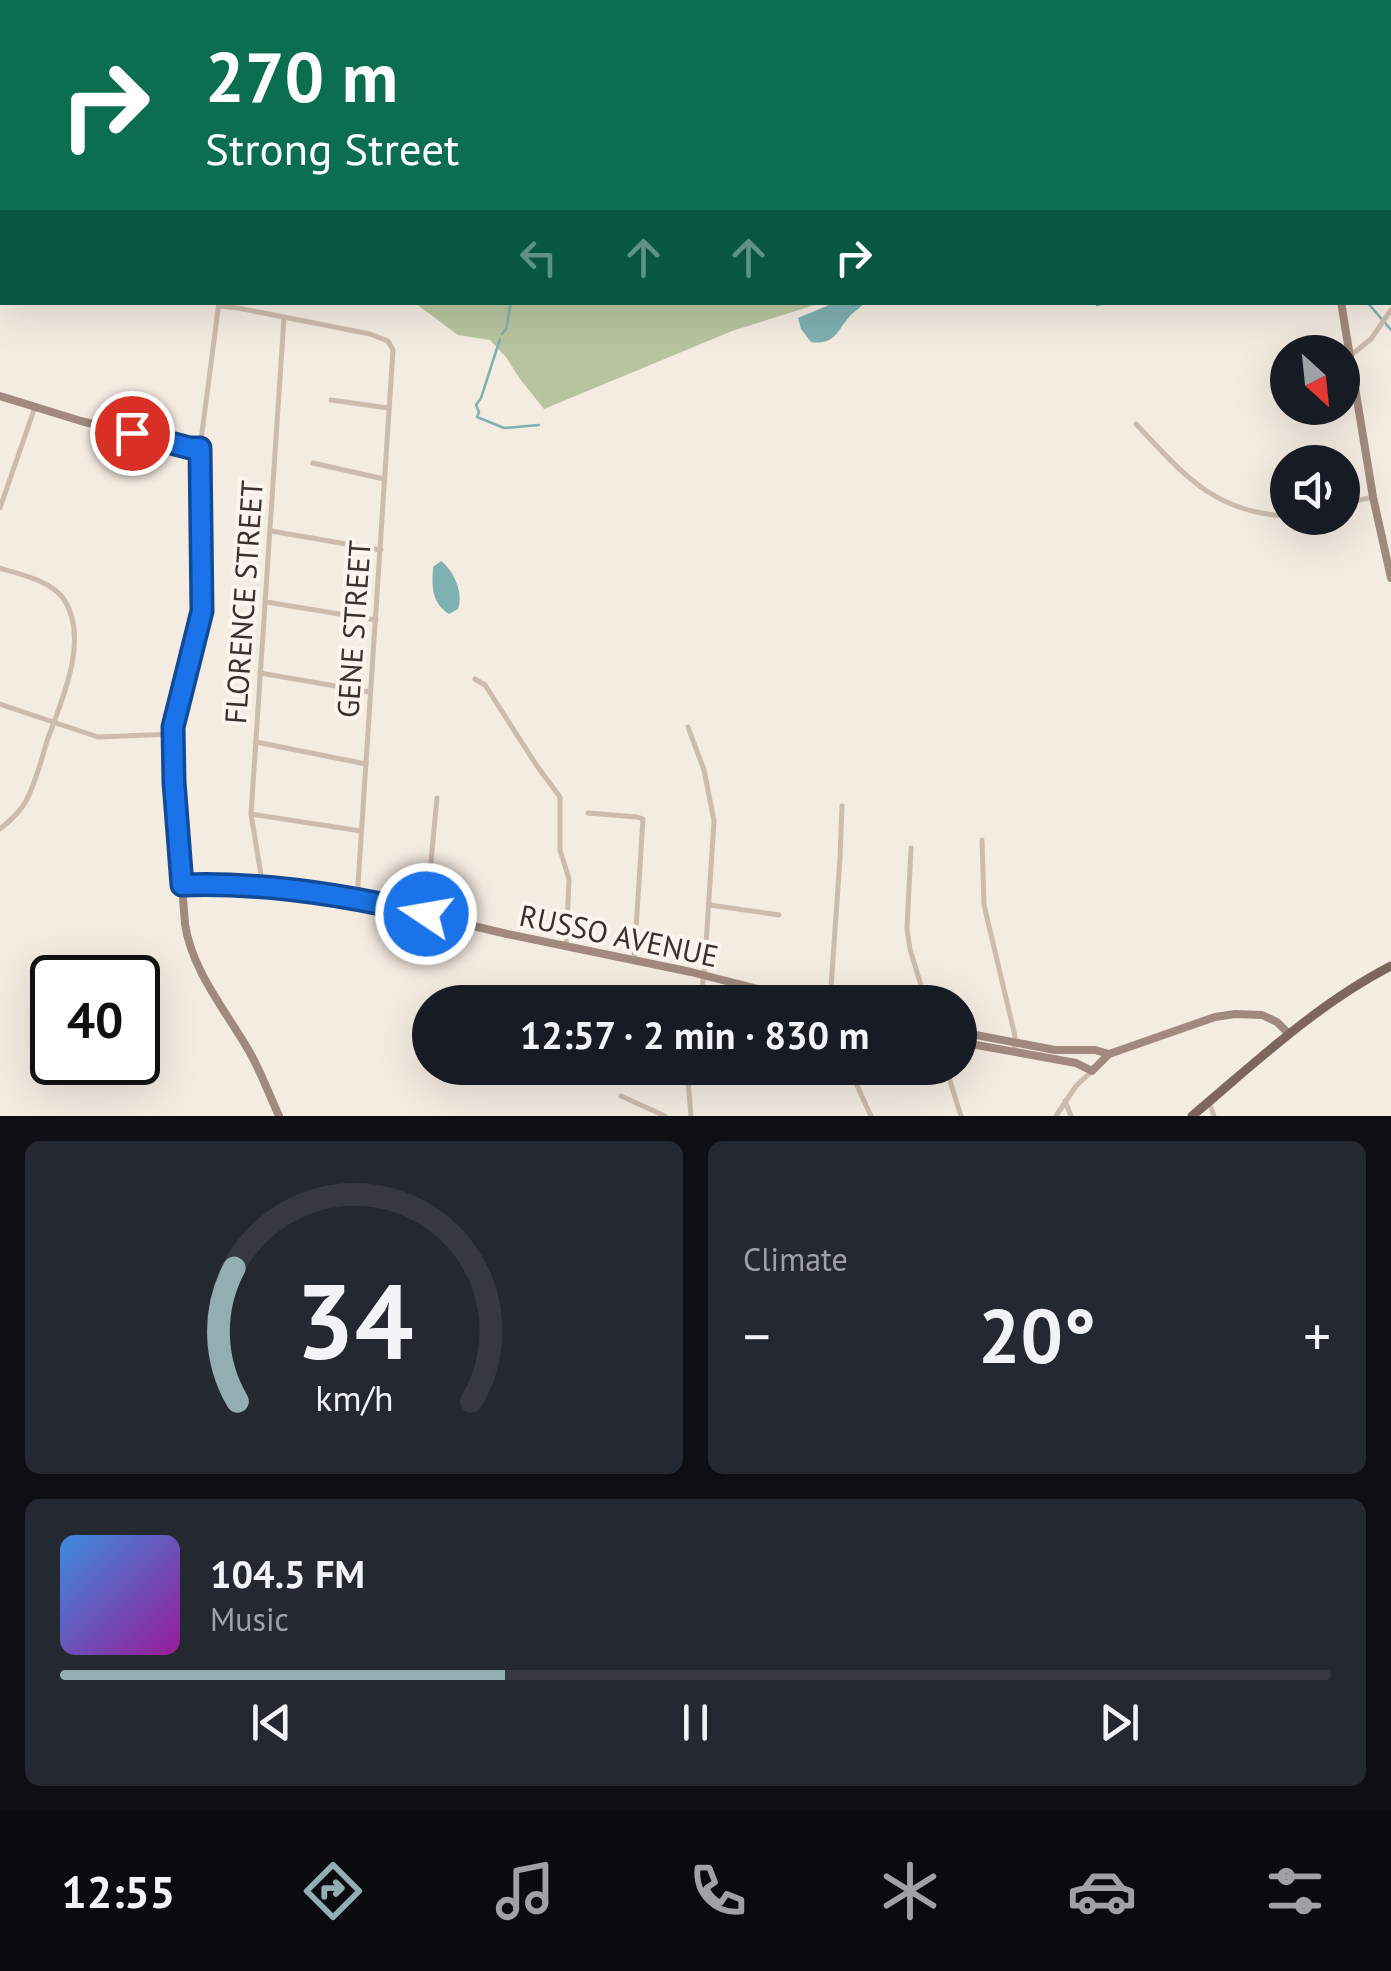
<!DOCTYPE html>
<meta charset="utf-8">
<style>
body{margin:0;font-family:"PT Sans",sans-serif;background:#242831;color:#f1f3f6;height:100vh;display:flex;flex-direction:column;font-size:38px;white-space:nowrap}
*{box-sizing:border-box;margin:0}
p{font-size:32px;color:#9ea1a6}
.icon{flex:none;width:55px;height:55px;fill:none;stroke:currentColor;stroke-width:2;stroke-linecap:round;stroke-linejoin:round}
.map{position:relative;height:1116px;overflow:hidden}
.panel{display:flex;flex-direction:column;gap:25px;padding:25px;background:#0d0f14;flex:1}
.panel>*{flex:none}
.banner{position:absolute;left:0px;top:0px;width:1392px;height:305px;box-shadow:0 10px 40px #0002;background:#0b6e4f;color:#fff;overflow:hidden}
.needle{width:65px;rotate:153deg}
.fabs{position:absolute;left:1270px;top:335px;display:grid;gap:20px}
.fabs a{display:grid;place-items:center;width:90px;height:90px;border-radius:50%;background:#171b24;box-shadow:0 10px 40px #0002;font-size:50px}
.speed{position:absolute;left:30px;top:955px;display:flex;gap:20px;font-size:50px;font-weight:700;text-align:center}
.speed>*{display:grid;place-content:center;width:130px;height:130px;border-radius:50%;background:#171b24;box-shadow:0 10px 40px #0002;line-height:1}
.speed .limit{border:5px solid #111;border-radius:15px;background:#fff;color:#111}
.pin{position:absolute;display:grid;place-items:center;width:85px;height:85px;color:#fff;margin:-42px;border:5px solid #fff;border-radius:50%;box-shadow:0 2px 10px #0007}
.me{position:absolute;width:110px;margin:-55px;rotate:282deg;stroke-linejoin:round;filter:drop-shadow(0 0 8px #0008)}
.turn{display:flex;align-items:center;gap:35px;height:210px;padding:0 40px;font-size:45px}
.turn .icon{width:130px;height:130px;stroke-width:2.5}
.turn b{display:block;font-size:70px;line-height:85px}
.lanes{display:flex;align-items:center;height:95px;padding:0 40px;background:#0003;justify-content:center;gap:50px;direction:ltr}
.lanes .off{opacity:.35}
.big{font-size:75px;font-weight:700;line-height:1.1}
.panel .widget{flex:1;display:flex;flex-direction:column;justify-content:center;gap:15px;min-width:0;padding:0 35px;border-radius:15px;background:#242831}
.panel .dial{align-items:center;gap:0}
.dial svg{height:260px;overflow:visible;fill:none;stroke:#363941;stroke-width:7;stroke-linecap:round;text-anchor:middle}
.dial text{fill:#f1f3f6;stroke:none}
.song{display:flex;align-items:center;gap:30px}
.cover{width:120px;height:120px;border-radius:15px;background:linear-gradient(135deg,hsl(210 70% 55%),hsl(300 70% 35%))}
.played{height:10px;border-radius:5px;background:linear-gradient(90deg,#92aeb2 35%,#363941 35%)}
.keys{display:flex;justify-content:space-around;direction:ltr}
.heat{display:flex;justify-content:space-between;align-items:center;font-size:55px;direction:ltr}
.panel .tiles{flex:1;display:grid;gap:25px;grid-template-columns:1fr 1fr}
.widget:last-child{grid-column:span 2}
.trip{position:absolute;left:412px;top:985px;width:565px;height:100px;border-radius:50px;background:#171b24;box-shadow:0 10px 40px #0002;font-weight:700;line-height:100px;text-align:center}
.menu{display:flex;height:160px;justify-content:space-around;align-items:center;background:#090b0e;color:#9ea1a6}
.menu .icon{width:70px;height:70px}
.menu .selected{color:#92aeb2}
.menu b{font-size:45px;color:#f1f3f6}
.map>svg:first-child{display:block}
.green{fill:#b8c4a0}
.water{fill:#7fb0b2}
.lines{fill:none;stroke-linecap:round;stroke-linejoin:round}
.stream{stroke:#7fb0b2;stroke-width:2.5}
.street{stroke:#cdbbac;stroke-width:5}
.secondary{stroke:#a18a7d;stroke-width:8}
.primary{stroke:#7d675c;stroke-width:9}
.route-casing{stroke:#114b97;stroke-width:25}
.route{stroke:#1a73e8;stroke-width:18}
.labels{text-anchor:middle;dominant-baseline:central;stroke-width:8;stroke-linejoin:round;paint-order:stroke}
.street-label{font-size:30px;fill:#3b302b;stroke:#fbf5ee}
</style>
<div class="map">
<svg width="1391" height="1116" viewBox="0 0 1391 1116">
<rect width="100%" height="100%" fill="#f4ebe1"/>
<g class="green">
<polygon points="249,0 990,0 989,2 249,2"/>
<polygon points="415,303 821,303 732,331 544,409 520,379 506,357 490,340 458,335"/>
</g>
<g class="water">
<path d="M 834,303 L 865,303 C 861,307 856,310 851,315 C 838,328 836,346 811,342 L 801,329 L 798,318 Z"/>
<path d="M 441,561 C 454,571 464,593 458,609 L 449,614 C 431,602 432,587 433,567 Z"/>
</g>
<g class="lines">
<g class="stream">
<polyline points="1367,302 1391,330"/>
<polyline points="1097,305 1107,302"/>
<polyline points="502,334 506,329 511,302"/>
<polyline points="500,339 481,398 476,405 479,412 477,417 504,428 539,425"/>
</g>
<g class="street">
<polyline points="1307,0 1308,2"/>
<polyline points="1390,206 1391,209"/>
<polyline points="219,306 238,308 370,334 388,341 393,350 357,900"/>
<polyline points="1350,356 1371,339 1391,310"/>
<polyline points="331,400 388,408"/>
<path d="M 1136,424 C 1183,474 1214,513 1288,516"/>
<polyline points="200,448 219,302"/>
<polyline points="313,463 384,479"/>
<polyline points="1342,504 1373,497"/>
<polyline points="0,508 35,407"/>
<polyline points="271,531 381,550"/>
<path d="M 0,568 C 21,575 49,580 63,598 C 91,638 61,702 47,741 C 41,761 36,782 26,801 C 20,812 10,821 0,829"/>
<polyline points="266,602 376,620"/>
<polyline points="260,673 370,692"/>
<polyline points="475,679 485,685 537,766 560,797 560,850 569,879 566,946"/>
<polyline points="0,704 98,737 173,734"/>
<polyline points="688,727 704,770 714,821 704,975 699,1002"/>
<polyline points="256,742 366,764"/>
<polyline points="588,813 637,817 643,819 634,960"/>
<polyline points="251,814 361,831"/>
<polyline points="982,840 984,905 1015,1036 1014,1053"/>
<polyline points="911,848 907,929 910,949 926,1002"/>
<polyline points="263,887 251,814 284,318"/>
<polyline points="710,905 779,915"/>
<polyline points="426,914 437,798"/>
<polyline points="830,1002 840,858 842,806"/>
<polyline points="687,1068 691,1116"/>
<polyline points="849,1068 871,1116"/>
<polyline points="946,1068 961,1116"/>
<polyline points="621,1096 665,1116"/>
<polyline points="1065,1101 1071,1116"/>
<polyline points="1209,1102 1214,1116"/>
<polyline points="1056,1116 1076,1086 1092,1071"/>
</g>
<g class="secondary">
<polyline points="1194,0 1196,2"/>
<polyline points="79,2 80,0"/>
<polyline points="0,121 2,118"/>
<polyline points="1341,302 1373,497 1391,578"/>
<path d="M 0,396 L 81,421 L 190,448 L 200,448 L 202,611 L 176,709 L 173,734 L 174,782 L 185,924 C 192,971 226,1011 249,1051 C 261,1072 269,1094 279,1116"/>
<polyline points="182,885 283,889 372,902 507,934 691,972 808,1002"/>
<polyline points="960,1032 1055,1050 1095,1050 1109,1054"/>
<polyline points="960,1042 1076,1063 1092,1071 1109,1054 1215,1017 1235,1014 1262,1015 1277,1022 1289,1034"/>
</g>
<path class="primary" d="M 1192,1116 C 1255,1063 1317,1004 1391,966"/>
</g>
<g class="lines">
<defs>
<path id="route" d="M 132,433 L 190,448 L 200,448 L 202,611 L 173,727 L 174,782 L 182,885 C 263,882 347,895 426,914"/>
</defs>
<use href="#route" class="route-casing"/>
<use href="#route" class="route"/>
</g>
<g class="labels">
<g class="street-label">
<text transform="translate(243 602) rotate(-86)">FLORENCE STREET</text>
<text transform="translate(353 629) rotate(-86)">GENE STREET</text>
<text transform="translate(619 935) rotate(12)">RUSSO AVENUE</text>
</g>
</g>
</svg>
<div class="fabs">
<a><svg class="needle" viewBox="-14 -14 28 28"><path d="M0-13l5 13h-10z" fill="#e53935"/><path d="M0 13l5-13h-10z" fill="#9ea1a6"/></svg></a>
<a><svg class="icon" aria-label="sound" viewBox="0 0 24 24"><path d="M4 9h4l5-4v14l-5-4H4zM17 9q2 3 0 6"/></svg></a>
</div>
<div class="speed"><div class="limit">40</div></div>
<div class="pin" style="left:132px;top:433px;background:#d93025"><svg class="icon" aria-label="arrive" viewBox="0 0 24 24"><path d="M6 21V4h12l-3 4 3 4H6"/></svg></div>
<svg class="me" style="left:426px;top:914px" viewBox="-20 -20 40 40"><circle r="17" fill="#1a73e8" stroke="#fff" stroke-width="3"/><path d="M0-11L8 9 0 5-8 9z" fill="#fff"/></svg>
<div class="trip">12:57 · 2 min · 830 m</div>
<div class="banner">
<div class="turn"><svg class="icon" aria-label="right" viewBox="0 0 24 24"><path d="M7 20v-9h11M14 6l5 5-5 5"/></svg><div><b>270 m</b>Strong Street</div></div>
<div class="lanes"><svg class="icon off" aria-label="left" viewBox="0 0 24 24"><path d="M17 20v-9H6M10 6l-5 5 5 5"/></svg><svg class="icon off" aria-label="ahead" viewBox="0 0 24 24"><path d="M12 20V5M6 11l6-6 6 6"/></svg><svg class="icon off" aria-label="ahead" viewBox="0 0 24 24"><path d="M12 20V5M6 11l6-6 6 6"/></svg><svg class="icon" aria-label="right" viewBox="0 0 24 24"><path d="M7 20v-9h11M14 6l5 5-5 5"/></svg></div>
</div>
</div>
<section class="panel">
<div class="tiles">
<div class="widget dial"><svg viewBox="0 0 100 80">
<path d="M14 69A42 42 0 1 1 86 69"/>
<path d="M14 69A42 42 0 0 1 13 28" stroke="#92aeb2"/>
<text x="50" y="56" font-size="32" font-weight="700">34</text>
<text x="50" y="72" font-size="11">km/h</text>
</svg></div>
<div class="widget"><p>Climate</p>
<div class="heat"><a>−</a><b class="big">20°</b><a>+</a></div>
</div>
<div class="widget">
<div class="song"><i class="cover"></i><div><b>104.5 FM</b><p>Music</p></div></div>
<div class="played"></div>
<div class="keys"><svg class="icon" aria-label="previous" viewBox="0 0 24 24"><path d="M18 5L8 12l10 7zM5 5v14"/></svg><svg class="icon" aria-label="pause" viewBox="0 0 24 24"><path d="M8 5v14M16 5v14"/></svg><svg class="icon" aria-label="next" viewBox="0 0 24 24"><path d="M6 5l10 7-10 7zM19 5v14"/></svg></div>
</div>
</div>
</section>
<nav class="menu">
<b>12:55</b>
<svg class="icon selected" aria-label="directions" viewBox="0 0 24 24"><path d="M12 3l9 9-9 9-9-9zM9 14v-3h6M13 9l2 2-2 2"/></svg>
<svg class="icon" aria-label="music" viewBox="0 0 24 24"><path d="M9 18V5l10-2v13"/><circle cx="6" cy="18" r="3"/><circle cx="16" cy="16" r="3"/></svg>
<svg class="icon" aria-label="phone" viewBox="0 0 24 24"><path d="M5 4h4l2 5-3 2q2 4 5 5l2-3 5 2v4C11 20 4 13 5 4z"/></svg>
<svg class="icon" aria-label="climate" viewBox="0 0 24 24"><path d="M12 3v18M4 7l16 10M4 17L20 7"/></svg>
<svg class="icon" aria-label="car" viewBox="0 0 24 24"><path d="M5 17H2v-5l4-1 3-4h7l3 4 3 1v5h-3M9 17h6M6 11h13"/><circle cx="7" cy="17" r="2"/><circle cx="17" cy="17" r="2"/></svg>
<svg class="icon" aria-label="filters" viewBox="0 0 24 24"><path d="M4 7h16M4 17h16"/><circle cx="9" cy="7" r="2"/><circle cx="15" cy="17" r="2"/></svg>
</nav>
